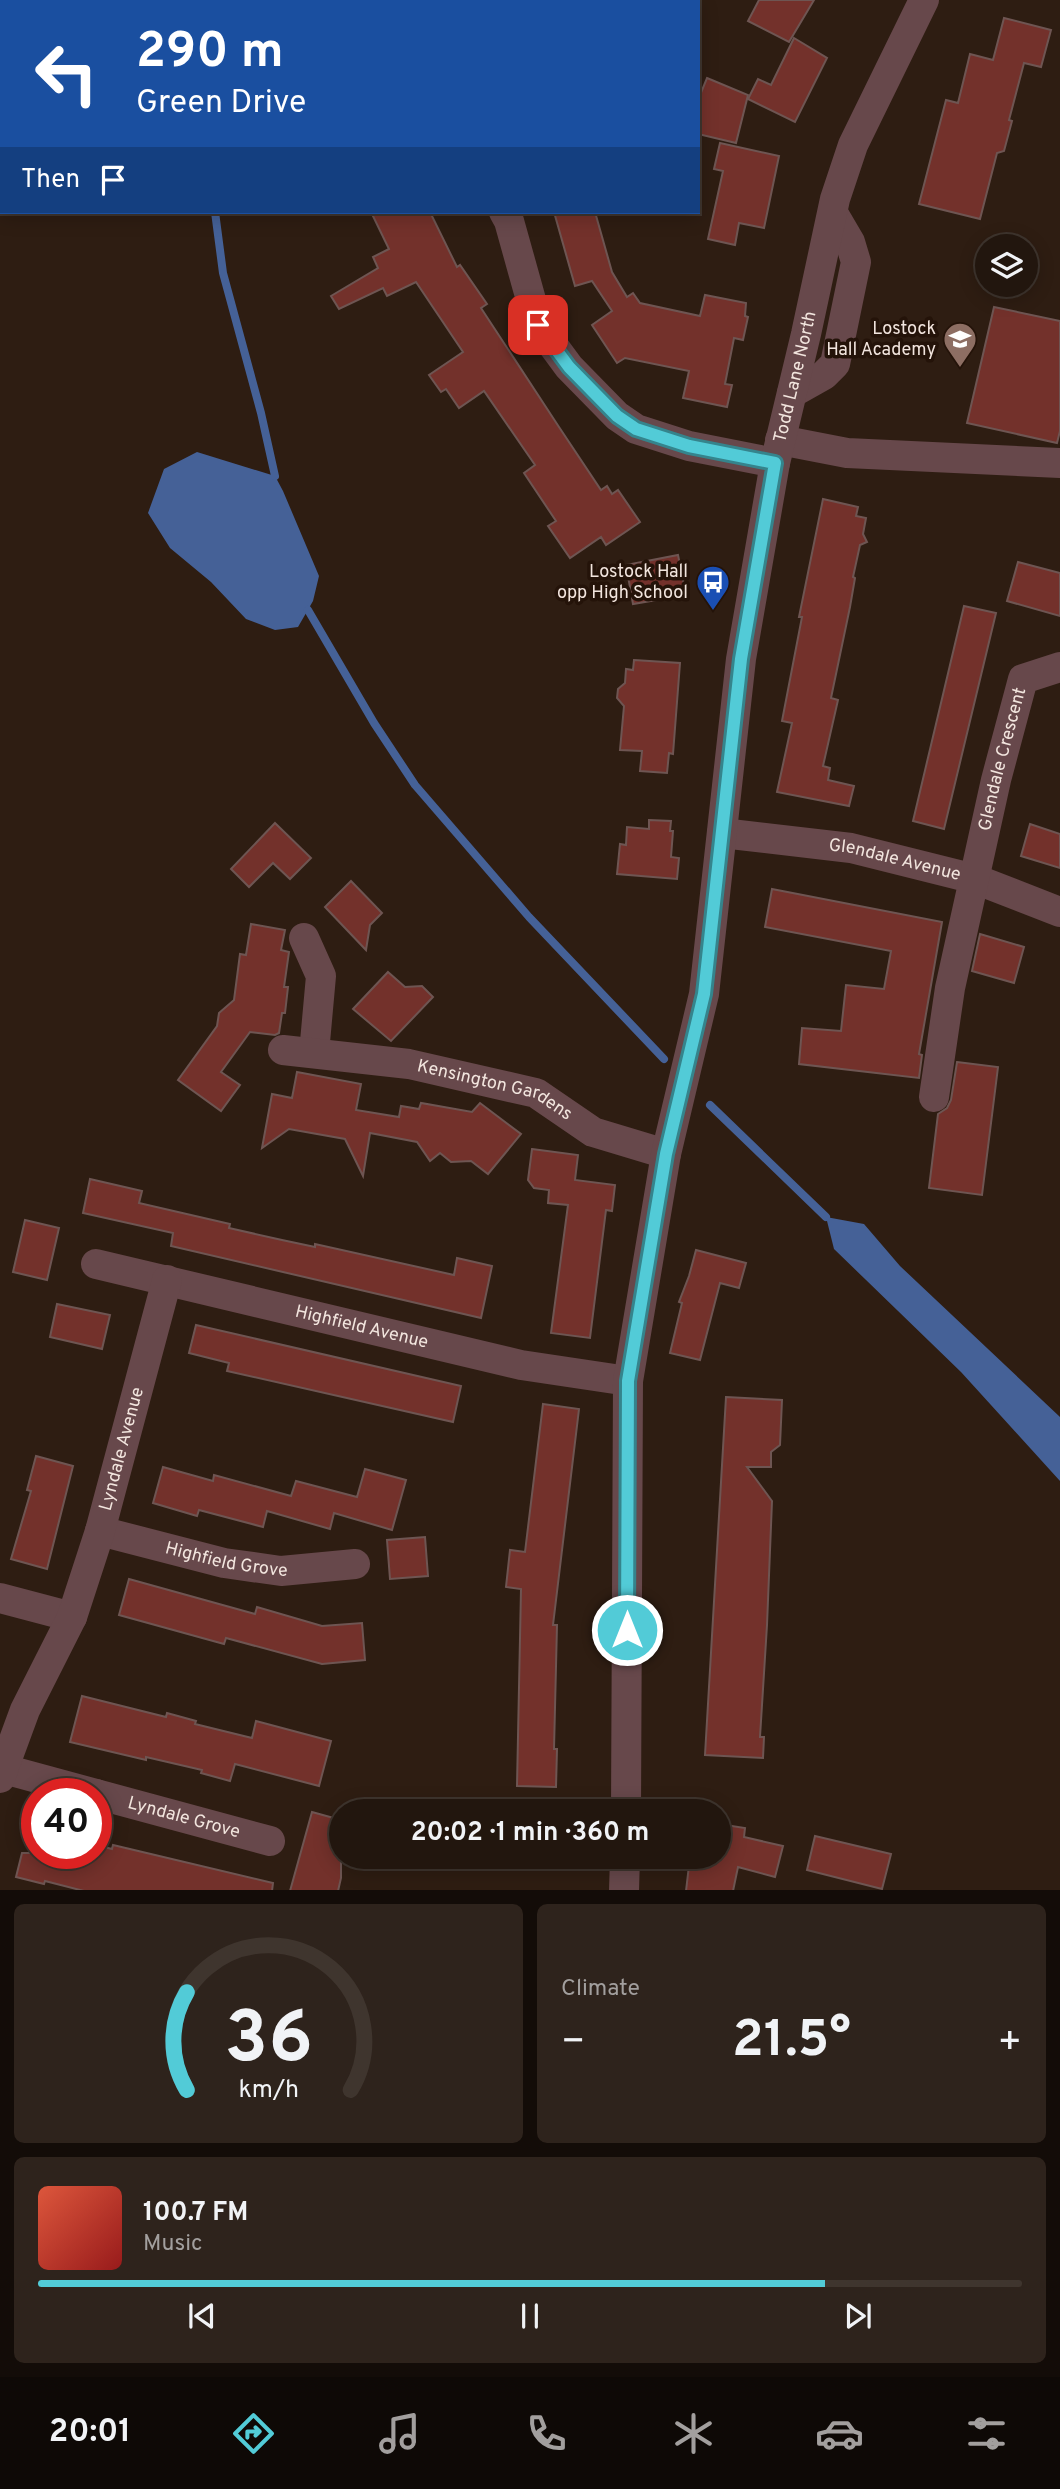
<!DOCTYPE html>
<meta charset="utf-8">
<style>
body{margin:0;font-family:Overpass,sans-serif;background:#2e231c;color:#f1f3f6;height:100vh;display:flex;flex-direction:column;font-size:26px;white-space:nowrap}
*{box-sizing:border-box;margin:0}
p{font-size:23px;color:#a29f9e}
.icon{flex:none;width:38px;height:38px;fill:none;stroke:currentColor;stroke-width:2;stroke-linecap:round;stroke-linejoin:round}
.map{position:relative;height:1890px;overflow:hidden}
.details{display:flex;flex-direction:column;gap:14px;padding:14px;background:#130c08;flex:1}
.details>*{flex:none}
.banner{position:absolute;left:0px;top:0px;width:700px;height:214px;box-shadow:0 4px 18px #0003,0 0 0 2px #3f352e;background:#1a4fa0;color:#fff;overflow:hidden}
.tools{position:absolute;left:975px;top:234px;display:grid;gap:14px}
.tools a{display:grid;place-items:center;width:63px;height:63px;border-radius:50%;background:#22160e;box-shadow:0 4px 18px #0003,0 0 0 2px #3f352e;font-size:35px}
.speed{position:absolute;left:21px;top:1778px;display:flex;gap:14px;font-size:35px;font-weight:700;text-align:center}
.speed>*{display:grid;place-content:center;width:91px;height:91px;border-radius:50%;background:#22160e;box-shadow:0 4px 18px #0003,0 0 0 2px #3f352e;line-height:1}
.speed .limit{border:10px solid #d22;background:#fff;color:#111}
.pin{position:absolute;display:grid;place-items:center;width:60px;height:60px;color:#fff;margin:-30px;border-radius:14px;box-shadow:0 4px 10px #0006}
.me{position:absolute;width:77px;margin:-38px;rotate:0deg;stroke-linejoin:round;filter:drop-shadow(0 0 5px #0008)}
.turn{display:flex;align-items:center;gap:24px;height:147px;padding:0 21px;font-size:32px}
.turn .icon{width:91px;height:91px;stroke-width:2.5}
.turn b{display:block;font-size:49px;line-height:60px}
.then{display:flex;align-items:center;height:66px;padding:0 21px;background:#0003;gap:14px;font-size:26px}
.big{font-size:52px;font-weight:700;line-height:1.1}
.details .card{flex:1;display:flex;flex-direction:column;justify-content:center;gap:10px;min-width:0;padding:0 24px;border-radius:10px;background:#2e231c}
.details .dial{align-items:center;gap:0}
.dial svg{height:182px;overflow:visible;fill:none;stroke:#3f352e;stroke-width:7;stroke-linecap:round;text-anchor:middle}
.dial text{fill:#f1f3f6;stroke:none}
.song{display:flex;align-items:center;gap:21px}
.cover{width:84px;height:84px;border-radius:10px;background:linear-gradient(135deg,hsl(10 70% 55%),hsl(0 70% 35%))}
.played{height:7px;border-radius:4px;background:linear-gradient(90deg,#52cbd7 80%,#3f352e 80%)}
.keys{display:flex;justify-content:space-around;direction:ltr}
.heat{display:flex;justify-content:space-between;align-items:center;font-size:38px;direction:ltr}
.details .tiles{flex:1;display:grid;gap:14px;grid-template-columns:1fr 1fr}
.card:last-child{grid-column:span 2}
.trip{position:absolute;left:329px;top:1799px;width:402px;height:70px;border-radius:35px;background:#22160e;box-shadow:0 4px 18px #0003,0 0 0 2px #3f352e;font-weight:700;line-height:70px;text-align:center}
.menu{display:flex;height:112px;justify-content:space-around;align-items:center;background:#0e0906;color:#a29f9e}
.menu .icon{width:49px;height:49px}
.menu .current{color:#52cbd7}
.menu b{font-size:32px;color:#f1f3f6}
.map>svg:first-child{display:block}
.water{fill:#456197}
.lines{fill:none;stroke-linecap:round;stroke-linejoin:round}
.stream{stroke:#456197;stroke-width:8}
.building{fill:#73312b;stroke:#6e5552;stroke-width:2}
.minor{stroke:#67484b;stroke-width:30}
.route-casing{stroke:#35848c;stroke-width:18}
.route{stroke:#52cbd7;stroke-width:12}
.labels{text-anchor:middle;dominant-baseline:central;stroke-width:7;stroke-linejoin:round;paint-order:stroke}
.poi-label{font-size:18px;fill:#f2e5de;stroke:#241309;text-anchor:end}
.street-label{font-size:18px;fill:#f2e5de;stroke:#241309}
</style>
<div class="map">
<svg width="1060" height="1891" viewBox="0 0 1060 1891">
<rect width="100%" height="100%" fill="#2e1d12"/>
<g class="water">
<polygon points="197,452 275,476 283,491 319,576 313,601 298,627 275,630 246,619 211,582 170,548 148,513 164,469"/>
<polygon points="826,1217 864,1224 900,1266 1060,1417 1060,1481 961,1372 834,1249"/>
</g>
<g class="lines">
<g class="stream">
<polyline points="188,0 188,2"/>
<polyline points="215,212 223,273 261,413 275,476"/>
<polyline points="308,610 374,723 415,785 529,917 664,1059"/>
<polyline points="710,1105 826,1217"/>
</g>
</g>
<g class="building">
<polygon points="759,0 814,0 789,42 748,21"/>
<polygon points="1004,18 1051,30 1041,67 1024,63 1009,120 1012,121 1004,151 997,153 980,219 919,204 946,100 958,103 970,54 993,60"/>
<polygon points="794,38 827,58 795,122 748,99 758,79 771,85"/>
<polygon points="707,78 748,95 736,143 698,134 698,100"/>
<polygon points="720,143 779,156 764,228 739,223 735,245 708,239 723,171 714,169"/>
<polygon points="371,212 430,212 457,267 460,265 487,304 481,308 559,427 601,490 607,486 612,494 618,490 640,522 606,545 601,537 570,558 548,526 556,521 524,473 535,465 484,391 459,408 446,389 441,392 429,375 463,352 416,282 387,296 383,288 339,309 331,296 378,268 373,257 389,249"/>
<polygon points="554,212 595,212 612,272 627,297 633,293 640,303 700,316 705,295 746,303 745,316 748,317 743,340 734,338 725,384 732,385 727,407 683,398 689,371 625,358 617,363 592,325 612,311 592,281 575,286"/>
<polygon points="994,307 1060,321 1060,431 1057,443 967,423"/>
<polygon points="823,499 858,507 856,516 866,518 863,534 867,542 860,545 853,577 855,578 850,607 831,698 838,700 823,766 830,768 828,780 854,786 849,806 777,792 792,723 782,721 802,617 799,617"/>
<polygon points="678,555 686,595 633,604 626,565"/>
<polygon points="1018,562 1060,573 1060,616 1007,601"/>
<polygon points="964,606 996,613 944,829 913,821"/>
<polygon points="634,660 680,663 673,754 669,753 667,773 640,771 642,751 620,750 624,706 617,698 618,689 625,683 626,669 633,670"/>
<polygon points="649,820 671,821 670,831 673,831 671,857 679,858 677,879 617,874 620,844 626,845 627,827 649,829"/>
<polygon points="275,823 311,858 290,879 273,863 249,887 231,869"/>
<polygon points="1030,824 1060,834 1060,868 1021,856"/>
<polygon points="351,881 382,913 370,925 366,950 325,907"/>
<polygon points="772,889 942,922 919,1054 922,1055 919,1078 799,1064 802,1028 841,1031 846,985 884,989 891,951 765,927"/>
<polygon points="251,924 285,930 281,950 289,952 284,987 288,987 285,1013 282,1013 279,1033 275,1035 250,1032 221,1072 240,1085 221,1111 178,1080 217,1026 219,1013 234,1000 240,954 246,955"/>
<polygon points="980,934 1024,947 1014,983 972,971"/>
<polygon points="388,972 405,987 422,986 433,997 391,1041 353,1009"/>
<polygon points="957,1062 998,1067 982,1195 929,1188 938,1114 947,1108 951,1100"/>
<polygon points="297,1072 361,1084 356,1110 399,1117 401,1106 419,1109 421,1103 472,1112 480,1103 521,1134 488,1174 471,1161 451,1162 440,1153 430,1161 417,1142 370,1133 363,1176 345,1139 289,1129 262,1148 272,1094 292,1098"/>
<polygon points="532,1149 578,1155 575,1180 615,1185 612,1211 606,1210 590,1338 551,1333 568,1205 548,1203 549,1190 534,1188 528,1180"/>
<polygon points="90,1179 142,1191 139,1203 230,1224 229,1228 282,1240 315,1247 315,1244 454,1275 457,1258 492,1266 481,1318 171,1246 173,1233 83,1213"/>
<polygon points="25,1220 59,1228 47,1280 13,1272"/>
<polygon points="696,1250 746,1263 739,1288 720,1283 700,1360 670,1353 682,1303 679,1302 689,1276"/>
<polygon points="57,1304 110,1315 102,1349 50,1337"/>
<polygon points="196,1325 461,1386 453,1422 227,1371 229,1363 189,1353"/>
<polygon points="726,1397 782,1400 780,1445 771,1452 771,1467 747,1467 772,1501 767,1625 760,1737 764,1737 763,1758 705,1755"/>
<polygon points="543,1404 579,1409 553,1625 557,1625 554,1749 557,1749 556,1787 517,1786 521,1589 506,1587 510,1550 525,1552"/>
<polygon points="36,1456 73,1466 47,1569 11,1559 31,1491 27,1490"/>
<polygon points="163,1467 213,1481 214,1475 291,1496 296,1481 357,1497 365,1469 406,1480 392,1530 334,1513 330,1529 267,1511 263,1527 199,1510 197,1516 153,1503"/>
<polygon points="425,1537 428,1576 390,1579 387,1540"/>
<polygon points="129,1579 255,1614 257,1607 322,1626 362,1623 365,1660 322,1664 226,1638 224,1644 119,1615"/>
<polygon points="82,1696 166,1717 167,1713 196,1721 195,1724 252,1738 256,1721 331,1741 319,1786 235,1764 230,1781 201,1773 202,1770 146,1757 146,1760 70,1742"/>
<polygon points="312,1812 341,1820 341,1878 338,1891 290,1891"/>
<polygon points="719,1824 745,1828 744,1837 783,1846 775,1877 738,1867 733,1891 686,1891 690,1857 719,1857"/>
<polygon points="815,1836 891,1854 882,1889 807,1870"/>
<polygon points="96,1845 112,1849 113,1845 273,1883 272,1891 84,1891 45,1881 44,1884 16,1877 22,1853 96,1853"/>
</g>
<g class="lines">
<g class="minor">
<polyline points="431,2 431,0"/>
<polyline points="504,212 509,221 538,325 569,367 617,416 636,429 689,446 775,463"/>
<polyline points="792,393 824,375 835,364 856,262 850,242 833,213"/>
<polyline points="780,440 847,453 1060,463"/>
<path id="s1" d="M 722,833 L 851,848 L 975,879 L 1060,912"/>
<polyline points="304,938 321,976 314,1053"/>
<path id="s2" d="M 283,1050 L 409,1064 L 536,1093 L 593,1132 L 666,1154"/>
<path id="s3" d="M 934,1097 L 950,988 L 996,780 L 1023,679 L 1060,667"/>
<path id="s4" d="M 96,1264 L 521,1365 L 628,1381"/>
<path id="s5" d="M 100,1531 L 224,1563 L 281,1571 L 355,1564"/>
<polyline points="0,1598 72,1617"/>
<polyline points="4,1769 96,1794"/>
<path id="s6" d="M 0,1778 L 25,1710 L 72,1617 L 100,1531 L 167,1280"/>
<path id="s7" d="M 96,1794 L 270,1841"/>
<path id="s8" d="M 626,1811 L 628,1381 L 666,1154 L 704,994 L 741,659 L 775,463 L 806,334 L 835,199 L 853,145 L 924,0"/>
<polyline points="624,1891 625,1857"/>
</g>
</g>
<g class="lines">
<defs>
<polyline id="route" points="538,325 569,367 617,416 636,429 689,446 775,463 741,659 704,994 666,1154 628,1381 627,1630"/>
</defs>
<use href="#route" class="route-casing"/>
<use href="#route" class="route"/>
</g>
<defs>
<symbol id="school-pin" viewBox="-11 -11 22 30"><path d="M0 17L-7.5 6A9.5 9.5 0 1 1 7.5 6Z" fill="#8d6e63" stroke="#241309"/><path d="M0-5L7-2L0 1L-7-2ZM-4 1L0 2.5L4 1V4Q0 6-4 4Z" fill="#fff"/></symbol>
<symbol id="bus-pin" viewBox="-11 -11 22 30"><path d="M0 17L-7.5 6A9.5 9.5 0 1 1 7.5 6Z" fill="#1a4fb4" stroke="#241309"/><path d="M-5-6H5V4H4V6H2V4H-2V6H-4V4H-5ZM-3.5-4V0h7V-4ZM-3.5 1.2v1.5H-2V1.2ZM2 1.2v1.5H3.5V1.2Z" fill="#fff"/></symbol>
</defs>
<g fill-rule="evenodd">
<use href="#school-pin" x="941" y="320" width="38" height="52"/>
<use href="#bus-pin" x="694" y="563" width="38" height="52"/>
</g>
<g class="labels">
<g class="poi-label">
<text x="936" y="329">Lostock<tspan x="936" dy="21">Hall Academy</tspan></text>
<text x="688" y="572">Lostock Hall<tspan x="688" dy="21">opp High School</tspan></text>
</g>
<g class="street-label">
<text stroke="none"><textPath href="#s8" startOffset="1449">Todd Lane North</textPath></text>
<text stroke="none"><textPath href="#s3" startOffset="345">Glendale Crescent</textPath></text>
<text stroke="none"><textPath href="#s1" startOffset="175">Glendale Avenue</textPath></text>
<text stroke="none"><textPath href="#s2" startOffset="217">Kensington Gardens</textPath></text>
<text stroke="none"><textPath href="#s4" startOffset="273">Highfield Avenue</textPath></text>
<text stroke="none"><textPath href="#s6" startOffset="352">Lyndale Avenue</textPath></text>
<text stroke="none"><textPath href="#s5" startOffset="130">Highfield Grove</textPath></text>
<text stroke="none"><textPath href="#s7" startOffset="91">Lyndale Grove</textPath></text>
</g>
</g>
</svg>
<div class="tools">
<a><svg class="icon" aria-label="layers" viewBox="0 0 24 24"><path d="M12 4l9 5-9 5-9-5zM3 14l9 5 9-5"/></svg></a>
</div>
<div class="speed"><div class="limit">40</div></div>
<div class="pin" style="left:538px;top:325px;background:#d93025"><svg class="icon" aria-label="arrive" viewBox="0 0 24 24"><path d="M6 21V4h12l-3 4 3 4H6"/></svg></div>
<svg class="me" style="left:627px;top:1630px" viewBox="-20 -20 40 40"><circle r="17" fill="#52cbd7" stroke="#fff" stroke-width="3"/><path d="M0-11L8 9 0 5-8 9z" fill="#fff"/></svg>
<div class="trip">20:02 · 1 min · 360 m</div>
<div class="banner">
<div class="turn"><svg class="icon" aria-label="left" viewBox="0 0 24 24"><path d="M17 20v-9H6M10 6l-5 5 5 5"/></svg><div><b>290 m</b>Green Drive</div></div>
<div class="then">Then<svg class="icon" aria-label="arrive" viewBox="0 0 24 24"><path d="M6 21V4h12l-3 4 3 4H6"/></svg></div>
</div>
</div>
<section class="details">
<div class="tiles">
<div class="card dial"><svg viewBox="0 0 100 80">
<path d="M14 69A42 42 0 1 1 86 69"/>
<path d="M14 69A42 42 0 0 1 14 26" stroke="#52cbd7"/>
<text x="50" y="56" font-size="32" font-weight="700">36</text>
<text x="50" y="72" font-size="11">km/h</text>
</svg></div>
<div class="card"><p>Climate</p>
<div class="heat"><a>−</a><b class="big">21.5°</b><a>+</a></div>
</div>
<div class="card">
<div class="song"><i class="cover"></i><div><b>100.7 FM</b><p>Music</p></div></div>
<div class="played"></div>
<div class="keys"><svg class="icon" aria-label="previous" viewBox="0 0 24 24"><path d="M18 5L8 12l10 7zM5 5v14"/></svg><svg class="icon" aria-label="pause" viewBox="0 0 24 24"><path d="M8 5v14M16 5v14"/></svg><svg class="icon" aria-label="next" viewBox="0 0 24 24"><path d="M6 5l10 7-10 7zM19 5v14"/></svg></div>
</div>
</div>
</section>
<nav class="menu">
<b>20:01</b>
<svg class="icon current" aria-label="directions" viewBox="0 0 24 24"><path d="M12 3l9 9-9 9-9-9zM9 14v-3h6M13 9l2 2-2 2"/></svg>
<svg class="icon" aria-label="music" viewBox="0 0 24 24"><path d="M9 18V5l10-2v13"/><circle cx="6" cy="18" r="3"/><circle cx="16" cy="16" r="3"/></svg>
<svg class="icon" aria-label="phone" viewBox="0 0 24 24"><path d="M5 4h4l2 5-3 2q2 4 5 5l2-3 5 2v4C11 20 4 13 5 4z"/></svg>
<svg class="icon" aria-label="climate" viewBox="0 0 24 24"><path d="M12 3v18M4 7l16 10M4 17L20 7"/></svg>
<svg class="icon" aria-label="car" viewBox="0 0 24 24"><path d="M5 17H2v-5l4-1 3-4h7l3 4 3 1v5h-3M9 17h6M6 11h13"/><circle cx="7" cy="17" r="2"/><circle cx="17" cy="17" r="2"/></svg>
<svg class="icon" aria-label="filters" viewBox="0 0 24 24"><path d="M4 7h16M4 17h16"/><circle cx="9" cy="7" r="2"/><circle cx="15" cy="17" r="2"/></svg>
</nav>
